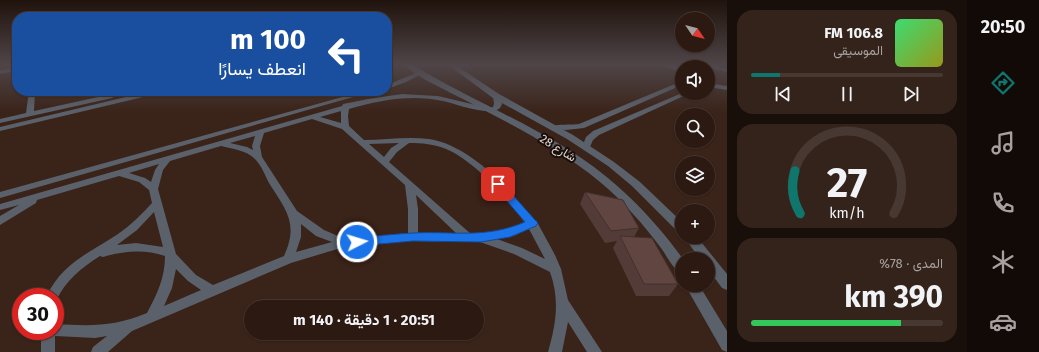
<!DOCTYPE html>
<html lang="ar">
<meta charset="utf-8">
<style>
body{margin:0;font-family:"Fira Sans",Vazirmatn,sans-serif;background:#34231b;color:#f1f3f6;direction:rtl;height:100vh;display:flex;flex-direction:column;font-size:15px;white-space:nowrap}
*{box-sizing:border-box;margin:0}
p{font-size:13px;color:#a6a19f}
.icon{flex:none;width:22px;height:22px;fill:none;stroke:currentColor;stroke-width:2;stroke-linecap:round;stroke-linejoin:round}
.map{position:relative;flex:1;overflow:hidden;direction:ltr}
.side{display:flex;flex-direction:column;gap:10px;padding:10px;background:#180e0a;width:240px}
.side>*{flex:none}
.banner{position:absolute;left:12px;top:12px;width:380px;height:84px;border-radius:16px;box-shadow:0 1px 3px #0004,0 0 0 1px #483832;direction:rtl;background:#1a4fa0;color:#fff;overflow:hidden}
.needle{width:26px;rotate:125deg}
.controls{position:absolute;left:675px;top:12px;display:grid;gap:8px}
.controls a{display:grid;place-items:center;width:40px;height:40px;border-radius:50%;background:#2c1a12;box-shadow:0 1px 3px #0004,0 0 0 1px #483832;font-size:20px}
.speed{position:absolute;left:12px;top:288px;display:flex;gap:8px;font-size:20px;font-weight:700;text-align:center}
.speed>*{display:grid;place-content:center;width:52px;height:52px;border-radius:50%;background:#2c1a12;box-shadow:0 1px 3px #0004,0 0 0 1px #483832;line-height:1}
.speed .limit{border:6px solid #d22;background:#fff;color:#111}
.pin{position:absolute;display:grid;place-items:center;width:34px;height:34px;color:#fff;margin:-17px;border-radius:8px;box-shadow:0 2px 6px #0006}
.me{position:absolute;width:44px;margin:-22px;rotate:85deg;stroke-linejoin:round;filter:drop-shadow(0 0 3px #0008)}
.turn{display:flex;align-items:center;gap:14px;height:84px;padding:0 20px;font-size:18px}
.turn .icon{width:52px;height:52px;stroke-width:2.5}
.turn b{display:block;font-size:28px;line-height:34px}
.big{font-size:30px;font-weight:700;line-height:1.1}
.side .card{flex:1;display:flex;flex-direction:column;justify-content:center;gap:6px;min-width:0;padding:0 14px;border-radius:16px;background:#34231b}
.side .dial{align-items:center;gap:0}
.dial svg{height:104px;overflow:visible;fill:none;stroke:#483832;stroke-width:7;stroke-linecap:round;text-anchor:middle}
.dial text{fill:#f1f3f6;stroke:none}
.song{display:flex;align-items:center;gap:12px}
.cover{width:48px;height:48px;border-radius:6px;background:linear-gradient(135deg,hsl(140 70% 55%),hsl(60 70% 35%))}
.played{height:4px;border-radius:2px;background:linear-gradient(90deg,#0f766e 15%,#483832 15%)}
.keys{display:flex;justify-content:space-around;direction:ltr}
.charge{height:6px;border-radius:3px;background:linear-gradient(90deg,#34c759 78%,#483832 0)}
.trip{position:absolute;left:244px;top:300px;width:240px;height:40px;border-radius:20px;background:#2c1a12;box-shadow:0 1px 3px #0004,0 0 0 1px #483832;font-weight:700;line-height:40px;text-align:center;direction:rtl}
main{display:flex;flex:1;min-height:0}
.tabs{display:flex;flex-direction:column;width:72px;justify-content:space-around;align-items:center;background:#120a07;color:#a6a19f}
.tabs .icon{width:28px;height:28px}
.tabs .current{color:#0f766e}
.tabs b{font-size:18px;color:#f1f3f6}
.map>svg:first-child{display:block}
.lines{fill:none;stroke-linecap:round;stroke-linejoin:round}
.minor{fill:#5a616b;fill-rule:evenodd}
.tertiary{fill:#5a616b;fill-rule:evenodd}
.wall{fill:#533b38}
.building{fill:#614541;stroke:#44302e}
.route{fill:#1a73e8;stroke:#114b97}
.labels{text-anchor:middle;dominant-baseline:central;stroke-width:4;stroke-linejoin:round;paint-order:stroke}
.street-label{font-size:12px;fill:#e6d7d0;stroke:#190f0a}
</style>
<main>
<nav class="tabs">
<b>20:50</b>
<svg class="icon current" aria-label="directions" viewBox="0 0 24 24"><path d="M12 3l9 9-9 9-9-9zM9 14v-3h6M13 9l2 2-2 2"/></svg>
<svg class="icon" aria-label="music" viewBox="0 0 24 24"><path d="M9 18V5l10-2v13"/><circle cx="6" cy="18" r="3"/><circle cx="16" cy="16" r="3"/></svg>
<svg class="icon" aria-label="phone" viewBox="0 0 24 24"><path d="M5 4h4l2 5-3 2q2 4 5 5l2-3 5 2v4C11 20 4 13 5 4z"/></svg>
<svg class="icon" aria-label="climate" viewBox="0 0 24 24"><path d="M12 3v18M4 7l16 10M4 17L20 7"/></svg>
<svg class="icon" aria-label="car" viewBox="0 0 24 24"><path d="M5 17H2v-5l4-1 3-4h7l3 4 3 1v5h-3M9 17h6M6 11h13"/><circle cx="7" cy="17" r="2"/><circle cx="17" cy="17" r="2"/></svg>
</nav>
<section class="side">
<div class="card">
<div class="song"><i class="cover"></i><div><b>106.8 FM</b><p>الموسيقى</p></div></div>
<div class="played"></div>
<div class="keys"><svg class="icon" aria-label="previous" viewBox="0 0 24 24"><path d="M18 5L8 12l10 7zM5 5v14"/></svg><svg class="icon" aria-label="pause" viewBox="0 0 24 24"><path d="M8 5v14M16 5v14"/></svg><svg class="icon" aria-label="next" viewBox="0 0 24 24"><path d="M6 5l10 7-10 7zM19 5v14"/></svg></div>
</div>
<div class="card dial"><svg viewBox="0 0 100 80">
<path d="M14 69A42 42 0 1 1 86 69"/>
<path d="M14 69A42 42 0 0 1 10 36" stroke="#0f766e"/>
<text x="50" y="56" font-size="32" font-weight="700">27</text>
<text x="50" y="72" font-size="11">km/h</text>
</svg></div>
<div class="card"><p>المدى · 78%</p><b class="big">390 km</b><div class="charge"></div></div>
</section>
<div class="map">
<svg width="727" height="352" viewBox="0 0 727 352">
<rect width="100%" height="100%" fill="#3a2318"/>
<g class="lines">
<g class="minor">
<path d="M 706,64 L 723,64 C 719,67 711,67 706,66 Z"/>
<polygon points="17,67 17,71 0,74 0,70"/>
<polygon points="418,72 423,73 406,82 387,89 387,85"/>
<path d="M 682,81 L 682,85 L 584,128 L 566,130 L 553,129 L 549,127 C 553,124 572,125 579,124 Z"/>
<polygon points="29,91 35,91 34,111 112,94 115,96 112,98 0,123 0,119 26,113"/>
<polygon points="151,91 163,91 160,93 0,131 0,127"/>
<polygon points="364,91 374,91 0,198 0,192"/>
<polygon points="682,93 690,93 599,135 593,140 589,149 583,149 582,147 586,137 593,131"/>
<path d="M 402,94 L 438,96 L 489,108 L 493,107 L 494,104 L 493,96 L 494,95 L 498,95 L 502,104 L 500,108 C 489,117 457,104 443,101 C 412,94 379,100 349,109 L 348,116 L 349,126 L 364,140 C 385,140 407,136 429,139 C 469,145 510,188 533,220 L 536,220 L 555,255 L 561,269 L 568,300 L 602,352 L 587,352 L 568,322 L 562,352 L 548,352 C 556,324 560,300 550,272 L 514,254 L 480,242 L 413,241 L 344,247 L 291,263 L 132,331 L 108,352 L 91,352 L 93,347 L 107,336 L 95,338 L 55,336 L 55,352 L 41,352 L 41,331 L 55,331 L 55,324 C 91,326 113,327 147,313 C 157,294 165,278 165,256 C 144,249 124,251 103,257 L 100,256 C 81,268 66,280 56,301 L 55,301 L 55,297 L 46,297 C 63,262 88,254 118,234 C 131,225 142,214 152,203 L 149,190 L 139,182 L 119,176 L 37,200 L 36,203 L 0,225 L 0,216 L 19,205 L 0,210 L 0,204 L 342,106 L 343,104 L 368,99 ZM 341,111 L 341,123 L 320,117 ZM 312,119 L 342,129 L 405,185 L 408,209 L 408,233 L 345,239 L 324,230 L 297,211 L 262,157 L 260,146 L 264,133 ZM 255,136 L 252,146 L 253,150 L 247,147 L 230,143 ZM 399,143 L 391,148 L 384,157 L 369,144 ZM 409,143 C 422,143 434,144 446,149 C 473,160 508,198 524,222 C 507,230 490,234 471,234 L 389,162 L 397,152 ZM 221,146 C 232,149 246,150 255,159 C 261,165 265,175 269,183 C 286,210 299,223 284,256 L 213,285 L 196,275 L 176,254 L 158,189 L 163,170 L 170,161 ZM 159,164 L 155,170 L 151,182 L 145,178 L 129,173 ZM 416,195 L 457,234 L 418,233 L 418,209 ZM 154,212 L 163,247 L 136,243 L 117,245 L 137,230 ZM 301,224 L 316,236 L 332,242 L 296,252 L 301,237 ZM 529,229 L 545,259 L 522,248 L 497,239 L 514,236 ZM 176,269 L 188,281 L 201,290 L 164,306 L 172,288 Z"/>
</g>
<g class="tertiary">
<path d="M 403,64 L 411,64 C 462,95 518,118 569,150 C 614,178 652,216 683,259 L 682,273 C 673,270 667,256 661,248 C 643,224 623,201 600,182 C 559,148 512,125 465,100 C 448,91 416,77 403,64 Z"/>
<polygon points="447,64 454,64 499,94 573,135 614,162 640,182 682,222 682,233 678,232 632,186 608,166 567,139 493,98"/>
<polygon points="661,64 670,64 682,69 682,73"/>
<polygon points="688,64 709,64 727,68 727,72 699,66 682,67 682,69 680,67"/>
<polygon points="708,83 727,86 727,90 708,87"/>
<polygon points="684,237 697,237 727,274 727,290 722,288 708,269 708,259 700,259"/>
<polygon points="685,285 699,285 727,331 727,352 722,350"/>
</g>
</g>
<polygon class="wall" points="585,192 639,228 634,237 678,284 669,296 636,296 613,248 617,241 605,243 580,204"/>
<g class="building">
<polygon points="585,192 623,200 639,228 611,231"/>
<polygon points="620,236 652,238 678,284 644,284"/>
</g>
<linearGradient id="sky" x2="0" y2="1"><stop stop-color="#20130d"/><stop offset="0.57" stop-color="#4f4548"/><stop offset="1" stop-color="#4f4548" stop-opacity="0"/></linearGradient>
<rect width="727" height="113" fill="url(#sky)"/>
<path class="route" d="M 498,181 L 501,182 L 536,221 L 538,223 L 536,226 L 510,237 L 481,242 L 413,241 L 357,246 L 352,242 L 357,238 C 376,236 394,234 413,233 C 456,231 484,239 525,222 L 494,186 L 493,184 Z"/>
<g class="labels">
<g class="street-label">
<text transform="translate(558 148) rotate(32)">شارع 28</text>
</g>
</g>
</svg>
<div class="controls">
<a><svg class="needle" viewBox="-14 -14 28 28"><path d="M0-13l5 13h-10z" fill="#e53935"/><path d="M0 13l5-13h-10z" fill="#a6a19f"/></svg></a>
<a><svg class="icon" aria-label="sound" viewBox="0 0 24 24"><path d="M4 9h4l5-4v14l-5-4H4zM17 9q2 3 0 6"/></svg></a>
<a><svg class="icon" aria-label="search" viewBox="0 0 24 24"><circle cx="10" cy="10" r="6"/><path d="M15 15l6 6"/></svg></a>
<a><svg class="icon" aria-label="layers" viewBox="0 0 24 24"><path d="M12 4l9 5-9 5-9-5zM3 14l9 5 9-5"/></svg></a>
<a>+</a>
<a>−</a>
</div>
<div class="speed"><div class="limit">30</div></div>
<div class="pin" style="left:498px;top:184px;background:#d93025"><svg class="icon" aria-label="arrive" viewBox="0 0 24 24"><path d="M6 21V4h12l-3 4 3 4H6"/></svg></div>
<svg class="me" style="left:357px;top:242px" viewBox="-20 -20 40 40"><circle r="17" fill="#1a73e8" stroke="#fff" stroke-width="3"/><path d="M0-11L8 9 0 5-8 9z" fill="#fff"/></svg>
<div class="trip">20:51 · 1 دقيقة · 140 m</div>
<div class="banner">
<div class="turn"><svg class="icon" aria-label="left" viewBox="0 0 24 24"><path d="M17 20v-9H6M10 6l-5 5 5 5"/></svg><div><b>100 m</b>انعطف يسارًا</div></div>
</div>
</div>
</main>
